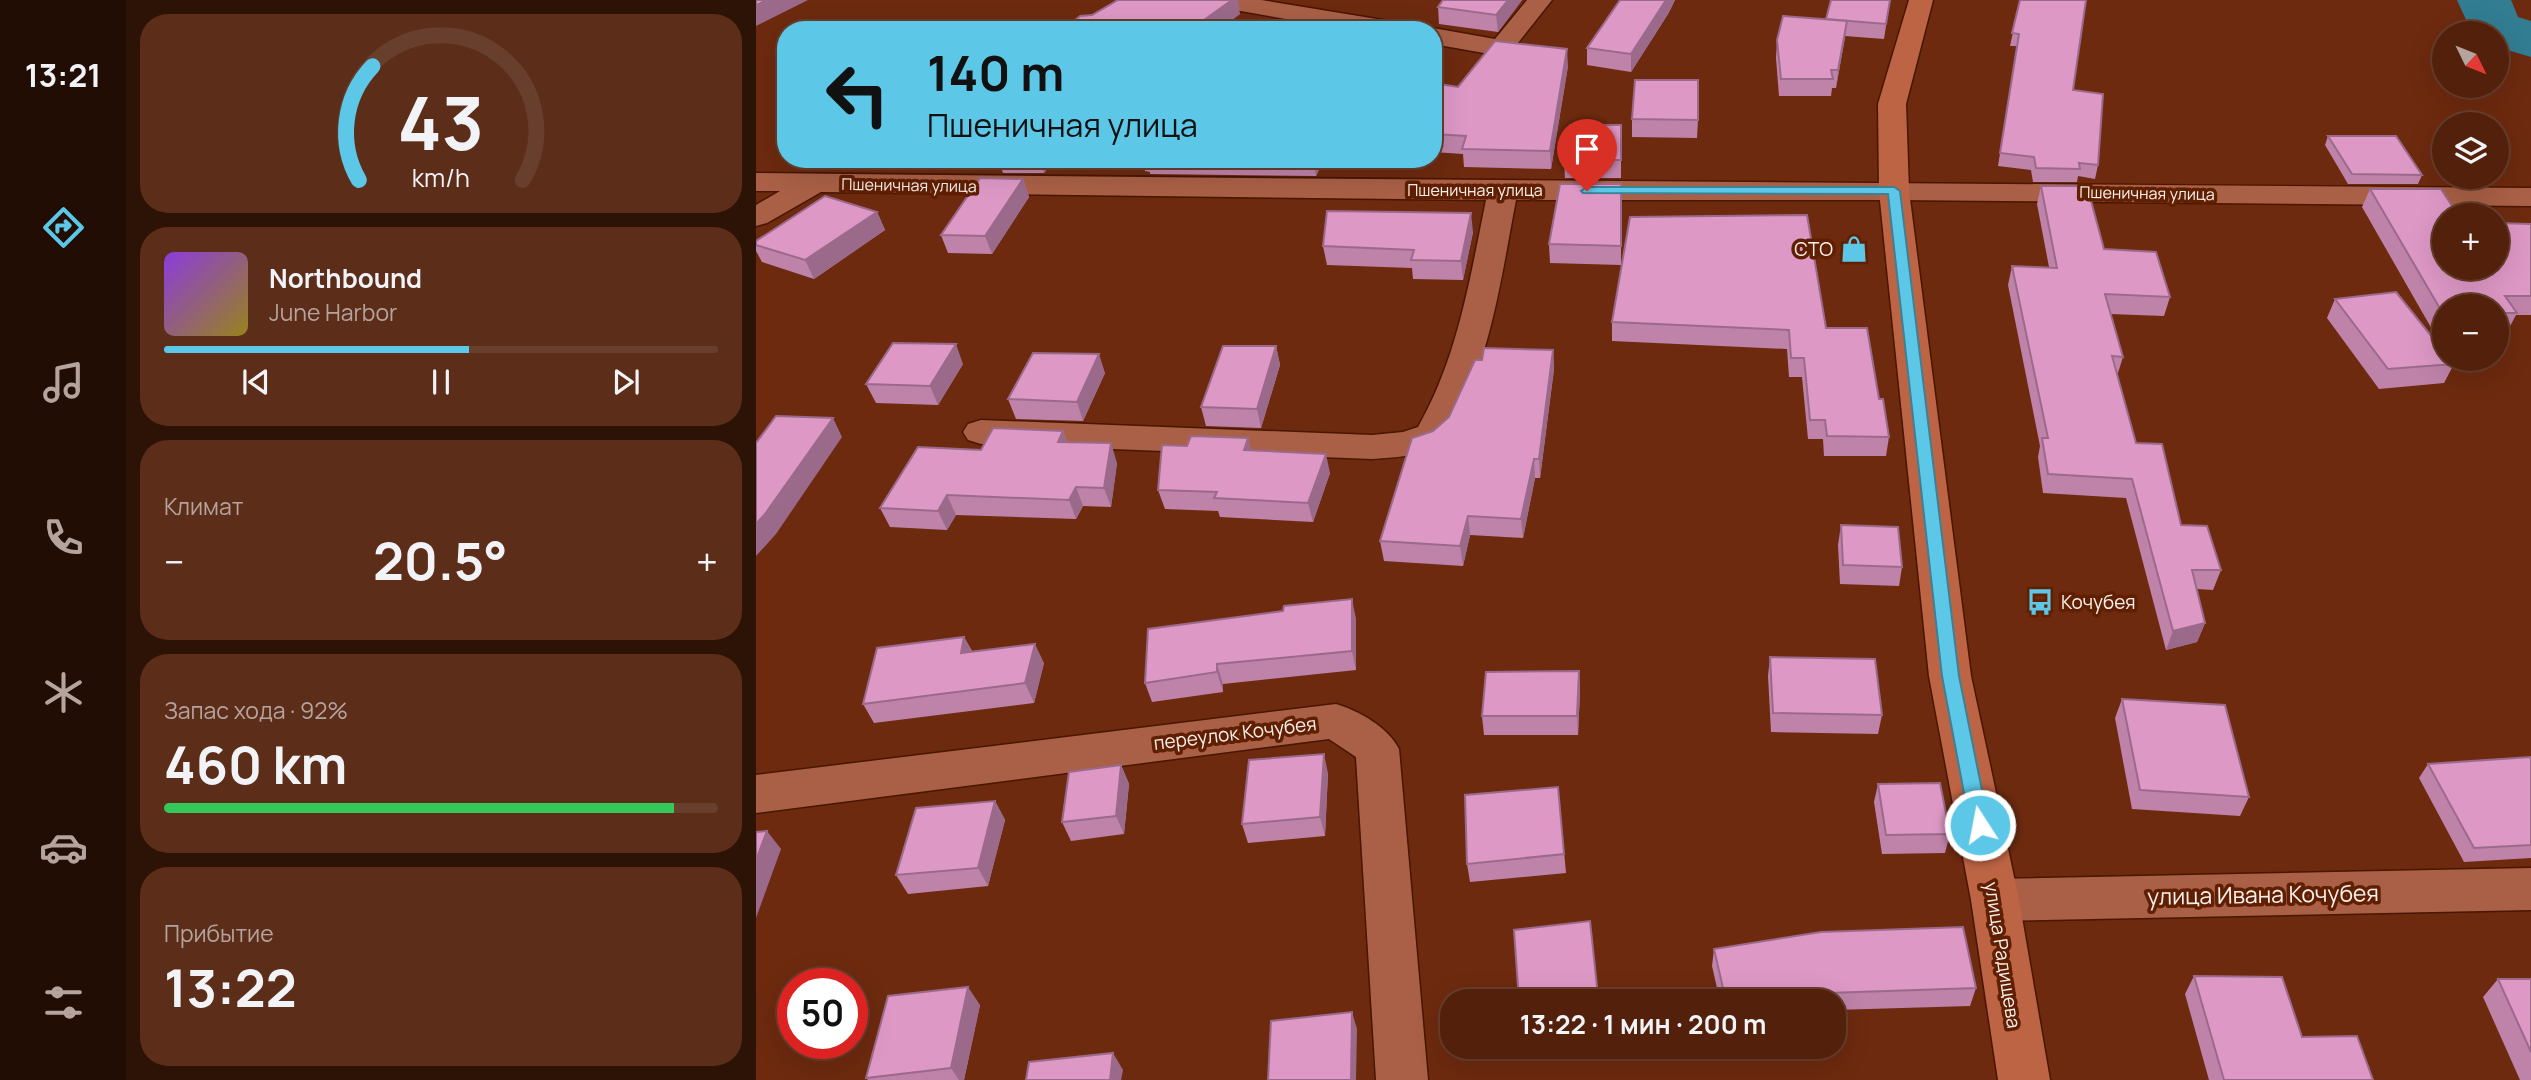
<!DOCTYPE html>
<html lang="ru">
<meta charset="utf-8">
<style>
body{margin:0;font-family:Manrope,sans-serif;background:#5c2d19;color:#f1f3f6;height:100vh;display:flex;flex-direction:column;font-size:26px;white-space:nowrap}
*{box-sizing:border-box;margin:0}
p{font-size:23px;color:#b5a39d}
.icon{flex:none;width:38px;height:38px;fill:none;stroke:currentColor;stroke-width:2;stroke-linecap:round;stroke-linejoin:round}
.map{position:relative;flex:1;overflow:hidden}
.side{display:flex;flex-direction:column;gap:14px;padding:14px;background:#2d1206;width:630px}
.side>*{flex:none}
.top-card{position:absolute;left:21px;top:21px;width:665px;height:147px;border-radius:28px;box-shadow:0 7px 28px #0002,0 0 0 2px #683e2c;background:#5cc7e7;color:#111;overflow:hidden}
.needle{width:46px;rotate:133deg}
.buttons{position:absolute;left:1676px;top:21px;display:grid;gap:14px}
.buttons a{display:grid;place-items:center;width:77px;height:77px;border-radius:50%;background:#52200b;box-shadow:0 7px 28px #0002,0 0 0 2px #683e2c;font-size:35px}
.speed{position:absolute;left:21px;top:968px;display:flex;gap:14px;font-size:35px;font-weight:700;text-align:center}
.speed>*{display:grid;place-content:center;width:91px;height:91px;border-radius:50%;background:#52200b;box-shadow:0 7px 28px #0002,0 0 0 2px #683e2c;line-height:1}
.speed .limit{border:10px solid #d22;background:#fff;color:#111}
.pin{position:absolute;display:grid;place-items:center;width:60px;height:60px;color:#fff;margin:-72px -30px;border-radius:50% 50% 50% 0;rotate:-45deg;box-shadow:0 0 7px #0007}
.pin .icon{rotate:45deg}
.me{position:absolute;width:77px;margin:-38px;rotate:349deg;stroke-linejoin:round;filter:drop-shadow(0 0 5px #0008)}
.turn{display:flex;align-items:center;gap:24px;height:147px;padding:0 35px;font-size:32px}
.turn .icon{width:91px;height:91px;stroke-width:2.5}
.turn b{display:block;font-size:49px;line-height:60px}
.big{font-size:52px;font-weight:700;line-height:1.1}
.side .tile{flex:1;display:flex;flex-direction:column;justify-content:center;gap:10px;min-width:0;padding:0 24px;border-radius:28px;background:#5c2d19}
.side .dial{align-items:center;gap:0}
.dial svg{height:182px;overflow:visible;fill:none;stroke:#683e2c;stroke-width:7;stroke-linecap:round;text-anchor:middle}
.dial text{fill:#f1f3f6;stroke:none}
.song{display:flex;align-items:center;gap:21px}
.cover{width:84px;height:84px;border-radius:10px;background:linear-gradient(135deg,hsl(270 70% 55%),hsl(50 70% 35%))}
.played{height:7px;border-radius:4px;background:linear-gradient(90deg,#5cc7e7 55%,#683e2c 55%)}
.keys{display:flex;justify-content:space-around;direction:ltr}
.heat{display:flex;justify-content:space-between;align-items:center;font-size:38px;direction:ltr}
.charge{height:10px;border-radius:5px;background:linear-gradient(90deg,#34c759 92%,#683e2c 0)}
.trip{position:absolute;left:684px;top:989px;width:406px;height:70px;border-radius:28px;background:#52200b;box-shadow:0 7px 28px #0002,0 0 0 2px #683e2c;font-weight:700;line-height:70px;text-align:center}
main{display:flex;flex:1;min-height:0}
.tabs{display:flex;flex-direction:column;width:126px;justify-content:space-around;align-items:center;background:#210d04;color:#b5a39d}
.tabs .icon{width:49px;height:49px}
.tabs .selected{color:#5cc7e7}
.tabs b{font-size:32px;color:#f1f3f6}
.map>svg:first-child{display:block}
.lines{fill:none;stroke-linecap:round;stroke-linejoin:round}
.river{fill:#327d92;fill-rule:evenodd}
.minor-casing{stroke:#481602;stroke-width:3}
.major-casing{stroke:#481602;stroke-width:3}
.minor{fill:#a96046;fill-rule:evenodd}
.major{fill:#bc6444;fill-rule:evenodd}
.wall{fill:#bf83aa}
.shaded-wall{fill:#9b6a8b}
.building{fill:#de98c6;stroke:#9b6a8b;stroke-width:2}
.route{fill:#5cc7e7;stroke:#3c8196;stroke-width:2}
.labels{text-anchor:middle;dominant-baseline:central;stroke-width:7;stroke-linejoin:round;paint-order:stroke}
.far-street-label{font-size:16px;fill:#f9f0ed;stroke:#611f02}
.poi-label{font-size:19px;fill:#f9f0ed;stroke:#611f02;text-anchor:end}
.street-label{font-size:19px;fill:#f9f0ed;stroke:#611f02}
.near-street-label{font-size:23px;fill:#f9f0ed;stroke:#611f02}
</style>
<main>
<nav class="tabs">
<b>13:21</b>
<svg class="icon selected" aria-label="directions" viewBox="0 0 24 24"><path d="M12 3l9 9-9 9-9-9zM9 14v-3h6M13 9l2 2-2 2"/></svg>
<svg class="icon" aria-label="music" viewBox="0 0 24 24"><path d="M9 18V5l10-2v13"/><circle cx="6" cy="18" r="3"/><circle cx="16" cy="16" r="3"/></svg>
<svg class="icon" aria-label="phone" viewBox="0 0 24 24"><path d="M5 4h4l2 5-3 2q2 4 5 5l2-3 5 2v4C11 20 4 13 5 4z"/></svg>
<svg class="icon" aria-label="climate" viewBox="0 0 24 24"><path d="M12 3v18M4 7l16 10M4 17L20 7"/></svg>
<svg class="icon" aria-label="car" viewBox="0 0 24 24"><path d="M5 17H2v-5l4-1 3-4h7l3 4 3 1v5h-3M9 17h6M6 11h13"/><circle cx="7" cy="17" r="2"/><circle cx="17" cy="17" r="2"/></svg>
<svg class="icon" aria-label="filters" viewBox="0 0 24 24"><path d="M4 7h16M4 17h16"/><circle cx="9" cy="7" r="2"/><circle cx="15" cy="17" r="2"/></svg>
</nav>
<section class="side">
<div class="tile dial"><svg viewBox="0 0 100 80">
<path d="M14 69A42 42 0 1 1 86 69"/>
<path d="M14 69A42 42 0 0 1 20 19" stroke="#5cc7e7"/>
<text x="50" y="56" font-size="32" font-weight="700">43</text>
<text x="50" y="72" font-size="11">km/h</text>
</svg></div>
<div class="tile">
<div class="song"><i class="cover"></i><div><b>Northbound</b><p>June Harbor</p></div></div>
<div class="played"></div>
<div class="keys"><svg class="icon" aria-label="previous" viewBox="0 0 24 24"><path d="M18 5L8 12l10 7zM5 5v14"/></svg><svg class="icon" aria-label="pause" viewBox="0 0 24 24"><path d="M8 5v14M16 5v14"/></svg><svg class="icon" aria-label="next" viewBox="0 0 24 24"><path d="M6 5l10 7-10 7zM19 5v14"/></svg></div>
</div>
<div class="tile"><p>Климат</p>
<div class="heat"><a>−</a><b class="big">20.5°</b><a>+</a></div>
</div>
<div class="tile"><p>Запас хода · 92%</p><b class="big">460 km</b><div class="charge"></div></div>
<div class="tile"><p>Прибытие</p><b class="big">13:22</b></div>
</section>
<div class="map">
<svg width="1775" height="1080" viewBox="0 0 1775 1080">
<rect width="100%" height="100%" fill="#6d2a0f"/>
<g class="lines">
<polygon class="river" points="1701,0 1755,0 1762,17 1775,21 1775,57 1741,47 1741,33 1716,33"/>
<defs>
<g id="minor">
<polygon points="450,0 505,0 639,22 648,25 651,30 593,30 462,7 453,5"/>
<polygon points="771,0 796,0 754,53 745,56 677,44 677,30 672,30 677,28 739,39"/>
<path d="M 0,173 C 592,180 1183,183 1775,188 L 1775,206 L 1138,200 L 760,200 C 744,284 735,358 693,435 C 679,457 640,457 616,459 L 225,444 L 212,440 L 207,432 L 212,424 L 225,420 L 616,435 L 647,432 L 662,427 C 702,357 714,278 730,200 L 65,192 L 11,223 L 0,226 L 0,205 L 24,191 L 0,191 Z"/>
<path d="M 580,704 C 603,711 632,727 643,749 L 672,1080 L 620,1080 L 600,757 L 573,739 L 0,813 L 0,775 Z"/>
<polygon points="1775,868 1775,910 1239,921 1222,915 1215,900 1222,885 1239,879"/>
</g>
<polygon id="major" points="1153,0 1177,0 1150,104 1153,191 1215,676 1263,900 1294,1080 1242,1080 1215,900 1173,676 1123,191 1122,104"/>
</defs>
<use href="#minor" class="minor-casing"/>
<use href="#major" class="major-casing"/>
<use href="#minor" class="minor"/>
<use href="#major" class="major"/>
</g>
<g class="wall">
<polygon points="766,0 742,32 683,24 682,7"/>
<polygon points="864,0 919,0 912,14 875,72 831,65 831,48"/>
<polygon points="1134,0 1128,39 1089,36 1080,88 1076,88 1075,96 1023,96 1020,58 1021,40 1070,19"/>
<polygon points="1264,0 1317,90 1342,165 1339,179 1322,176 1321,182 1277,182 1275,170 1242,166 1261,46 1254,46"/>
<polygon points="484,14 462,30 320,30 317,22 336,15"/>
<polygon points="812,66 795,169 708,167 707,154 677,152 677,83 702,87"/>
<polygon points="876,119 942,120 941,138 876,137"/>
<polygon points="865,125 865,178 809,178 808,160"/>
<polygon points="1572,136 1666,175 1662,184 1592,184 1569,145"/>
<polygon points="242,159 331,159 325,169 292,168 288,173 247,173"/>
<polygon points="385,159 568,159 560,176 394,174 394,172 389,171"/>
<polygon points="267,179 273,197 236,254 192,253 185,235"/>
<polygon points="865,184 865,265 794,263 793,244"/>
<polygon points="1285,186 1348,249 1414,297 1408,316 1354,314 1367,357 1361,376 1380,443 1425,525 1465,570 1457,590 1441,589 1449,623 1441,642 1410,650 1370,498 1287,493 1282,457 1284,446 1252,285 1256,266 1293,267 1281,204"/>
<polygon points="1614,189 1689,268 1775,224 1775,315 1760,315 1751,332 1741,332 1741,306 1689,306 1689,331 1677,331 1606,207"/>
<polygon points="121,212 129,230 58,279 6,262 0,251 0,241"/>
<polygon points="717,232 707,280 657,279 656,268 571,265 567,246"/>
<polygon points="1579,299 1698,364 1688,383 1623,389 1571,318"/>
<polygon points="856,322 1070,328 1123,399 1133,437 1130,456 1068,456 1067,439 1052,439 1046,377 1033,377 1031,349 856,341"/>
<polygon points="520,346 524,365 505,428 450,426 445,407"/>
<polygon points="797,350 798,369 784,478 779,478 767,538 714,535 707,566 628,561 624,541 677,431 693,417 726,360"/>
<polygon points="207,364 182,405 120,403 110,384"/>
<polygon points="349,373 327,421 260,419 252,399"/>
<polygon points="307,431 311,442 361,463 355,507 327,506 320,519 200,515 191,530 134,527 124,508 225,450"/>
<polygon points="495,450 574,473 557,522 464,517 462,511 409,509 402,490"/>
<polygon points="1085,525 1146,567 1143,586 1084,584 1082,545"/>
<polygon points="600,619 600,670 467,684 467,692 396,702 389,683"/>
<polygon points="208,637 216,651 288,663 278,703 118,723 107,704"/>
<polygon points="1014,657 1126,715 1122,734 1015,732 1012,676"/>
<polygon points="823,671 824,691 822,735 728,735 726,716"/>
<polygon points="1366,699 1493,797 1484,816 1376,809 1359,718"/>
<polygon points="1775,757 1775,858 1708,862 1663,778 1672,764"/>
<polygon points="365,765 373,784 368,834 315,841 306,822"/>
<polygon points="572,773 569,836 492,843 486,824"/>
<polygon points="1122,784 1194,834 1189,853 1126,854 1118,802"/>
<polygon points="802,787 810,873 714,882 711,864"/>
<polygon points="239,801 249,820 232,886 152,894 140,875"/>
<polygon points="834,921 842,1001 763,1001"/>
<polygon points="958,949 1220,988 1214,1006 1078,1010 1078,1001 964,1001 956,966"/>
<polygon points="1438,976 1546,1037 1617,1080 1453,1080 1429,994"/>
<polygon points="1742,979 1775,979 1775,1080 1764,1080 1727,997"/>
<polygon points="224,1005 208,1080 112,1080 110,1078"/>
</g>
<g class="shaded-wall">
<polygon points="11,0 52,0 0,26 0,5"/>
<polygon points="476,0 482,0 484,14 462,30 434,30"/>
<polygon points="752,0 766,0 742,32 740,15"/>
<polygon points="910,0 919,0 912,14 875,72 875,54"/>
<polygon points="1091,21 1089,38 1080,88 1082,70"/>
<polygon points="811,49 812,66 795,169 794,151"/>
<polygon points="284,159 290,159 292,168 288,173"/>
<polygon points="322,159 331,159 325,169"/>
<polygon points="557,159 568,159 560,176"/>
<polygon points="267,179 273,197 236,254 229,236"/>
<polygon points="121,212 129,230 58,279 49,260"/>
<polygon points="715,213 717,232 707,280 705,261"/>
<polygon points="200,344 207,364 182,405 174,386"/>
<polygon points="520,346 524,365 505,428 501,409"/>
<polygon points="797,350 798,369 784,478 783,459"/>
<polygon points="343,354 349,373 327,421 321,402"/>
<polygon points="77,418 86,437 20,534 0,556 0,524"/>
<polygon points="307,431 314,450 302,442"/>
<polygon points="492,438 497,457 488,450"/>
<polygon points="355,443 361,463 355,507 348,488"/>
<polygon points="570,454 574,473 557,522 552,503"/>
<polygon points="778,459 779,478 767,538 765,519"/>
<polygon points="320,487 327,506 320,519 313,500"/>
<polygon points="191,495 200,515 191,530 182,511"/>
<polygon points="712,516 714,535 707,566 704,546"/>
<polygon points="596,599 600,619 600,670 596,651"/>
<polygon points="1449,623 1441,642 1410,650 1417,631"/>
<polygon points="208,637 218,656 205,653"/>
<polygon points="279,644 288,663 278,703 269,683"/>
<polygon points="461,664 467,684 467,692 461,672"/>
<polygon points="823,671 824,691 822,735 821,716"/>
<polygon points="568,754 572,773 569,836 564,817"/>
<polygon points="365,765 373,784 368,834 360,816"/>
<polygon points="239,801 249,820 232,886 222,868"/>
<polygon points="11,831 25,849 0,918 0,860"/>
<polygon points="212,987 224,1005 208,1080 203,1080 195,1068"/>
<polygon points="596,1012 601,1029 600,1080 595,1080"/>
<polygon points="357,1053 367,1070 365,1080 354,1080"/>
</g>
<g class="building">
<polygon points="0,0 11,0 0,5"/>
<polygon points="362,0 476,0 434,30 353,30 317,22 324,16 336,15"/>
<polygon points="687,0 752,0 740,15 682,7"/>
<polygon points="864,0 910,0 875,54 831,48"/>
<polygon points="1075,0 1134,0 1130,24 1070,19"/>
<polygon points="1264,0 1330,0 1317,90 1347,94 1342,165 1323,163 1324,169 1280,168 1278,157 1244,153 1263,34 1256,33"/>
<polygon points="1027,16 1091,21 1082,70 1075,70 1077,79 1025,79 1021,40"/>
<polygon points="739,41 811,49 794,151 706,149 710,136 677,134 677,83 702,87"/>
<polygon points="879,80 942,80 942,120 876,119"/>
<polygon points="814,125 865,125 865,160 808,160"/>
<polygon points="1572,136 1640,136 1666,175 1596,174"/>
<polygon points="224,178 267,179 229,236 185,235"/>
<polygon points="804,184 865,184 865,246 793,244"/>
<polygon points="1285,186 1331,186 1348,249 1400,252 1414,297 1349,294 1367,357 1356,356 1380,443 1406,444 1425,525 1451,526 1465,570 1436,570 1449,623 1417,631 1376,479 1292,474 1286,438 1292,438 1256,266 1301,268"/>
<polygon points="1614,189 1685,189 1702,215 1689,215 1689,268 1741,268 1741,223 1775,224 1775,296 1749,296 1761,313 1741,313 1741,306 1689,306 1689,312 1686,312"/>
<polygon points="69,196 121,212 49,260 0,245 0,241"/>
<polygon points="571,211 715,213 705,261 655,260 658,250 567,246"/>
<polygon points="1051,215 1070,328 1111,328 1123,399 1127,399 1133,437 1071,436 1069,420 1054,420 1048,358 1035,358 1033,330 856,322 874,217"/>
<polygon points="1640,292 1689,353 1689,359 1693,359 1698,364 1632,369 1579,299"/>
<polygon points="137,343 200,344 174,386 110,384"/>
<polygon points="467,346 520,346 501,409 445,407"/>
<polygon points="728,348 797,350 783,459 778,459 765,519 712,516 704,546 624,541 656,438 677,431 693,417 719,360 726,360"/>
<polygon points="277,353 343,354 321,402 252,399"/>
<polygon points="20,416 77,418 9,514 0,524 0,443"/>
<polygon points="237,428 307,431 302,442 355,443 348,488 320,487 313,500 191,495 182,511 124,508 162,447 225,450"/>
<polygon points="435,436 492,438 488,450 570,454 552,503 458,498 461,492 402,490 406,445 431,446"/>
<polygon points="1085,525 1142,527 1146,567 1087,565"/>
<polygon points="596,599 596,651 461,664 461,672 389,683 392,629 527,611 528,606"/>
<polygon points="208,637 205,653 279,644 269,683 107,704 121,648"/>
<polygon points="1014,657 1119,659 1126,715 1017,713"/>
<polygon points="823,671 821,716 726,716 730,672"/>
<polygon points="1366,699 1469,705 1493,797 1384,790"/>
<polygon points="568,754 564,817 486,824 493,760"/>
<polygon points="1775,757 1775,845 1718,848 1672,764"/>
<polygon points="365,765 360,816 306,822 313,772"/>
<polygon points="1184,783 1194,834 1130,835 1122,784"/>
<polygon points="802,787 808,854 711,864 709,795"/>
<polygon points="239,801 222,868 140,875 160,808"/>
<polygon points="11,831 0,860 0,832"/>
<polygon points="834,921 842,996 804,1001 763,1001 758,930"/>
<polygon points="1207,927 1220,988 1072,993 1075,1001 970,1001 958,949 1065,932"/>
<polygon points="1438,976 1526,977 1546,1037 1601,1036 1617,1080 1468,1080"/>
<polygon points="1742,979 1775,979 1775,1052"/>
<polygon points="212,987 195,1068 110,1078 132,996"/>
<polygon points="596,1012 595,1080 512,1080 515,1021"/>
<polygon points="357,1053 354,1080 270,1080 273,1062"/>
</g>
<polygon class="route" points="831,187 1138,187 1144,191 1203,676 1233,825 1231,831 1224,833 1217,831 1214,825 1186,676 1132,194 827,193 825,191"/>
<defs>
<symbol id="shop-bare" viewBox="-9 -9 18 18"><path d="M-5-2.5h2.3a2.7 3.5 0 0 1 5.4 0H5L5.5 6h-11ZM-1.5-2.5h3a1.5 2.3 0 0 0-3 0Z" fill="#5cc7e7" stroke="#611f02" stroke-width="2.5" paint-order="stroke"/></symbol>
<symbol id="bus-bare" viewBox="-9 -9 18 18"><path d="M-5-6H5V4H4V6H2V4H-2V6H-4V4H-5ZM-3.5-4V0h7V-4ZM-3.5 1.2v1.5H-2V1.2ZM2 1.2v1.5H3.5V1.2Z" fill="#5cc7e7" stroke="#611f02" stroke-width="2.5" paint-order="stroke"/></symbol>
</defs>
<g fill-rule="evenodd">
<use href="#shop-bare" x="1079" y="230" width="38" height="38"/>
<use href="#bus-bare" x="1265" y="583" width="38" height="38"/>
</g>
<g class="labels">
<g class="far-street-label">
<text transform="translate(153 185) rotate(1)">Пшеничная улица</text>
<text x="719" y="190">Пшеничная улица</text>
<text transform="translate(1391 193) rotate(1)">Пшеничная улица</text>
</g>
<g class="poi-label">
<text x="1077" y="249">СТО</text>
<text x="1305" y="602" text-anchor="start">Кочубея</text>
</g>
<g class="street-label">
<text transform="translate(479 733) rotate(-7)">переулок Кочубея</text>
<text transform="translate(1247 955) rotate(81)">улица Радищева</text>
</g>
<g class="near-street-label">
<text transform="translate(1507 894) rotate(-1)">улица Ивана Кочубея</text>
</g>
</g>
</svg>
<div class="buttons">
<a><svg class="needle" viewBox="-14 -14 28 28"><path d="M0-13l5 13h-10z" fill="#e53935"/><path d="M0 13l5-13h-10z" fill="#b5a39d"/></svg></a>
<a><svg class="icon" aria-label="layers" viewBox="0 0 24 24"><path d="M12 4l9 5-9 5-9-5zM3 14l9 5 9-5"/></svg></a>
<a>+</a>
<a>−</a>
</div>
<div class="speed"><div class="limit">50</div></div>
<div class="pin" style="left:831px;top:191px;background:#d93025"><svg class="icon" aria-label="arrive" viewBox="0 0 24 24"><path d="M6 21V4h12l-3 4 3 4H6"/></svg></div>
<svg class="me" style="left:1224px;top:825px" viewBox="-20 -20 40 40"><circle r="17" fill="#5cc7e7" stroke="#fff" stroke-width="3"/><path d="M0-11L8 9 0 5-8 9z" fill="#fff"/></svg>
<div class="trip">13:22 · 1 мин · 200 m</div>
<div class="top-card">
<div class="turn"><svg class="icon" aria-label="left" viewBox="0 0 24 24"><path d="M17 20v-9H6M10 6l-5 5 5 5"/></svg><div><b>140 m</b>Пшеничная улица</div></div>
</div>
</div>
</main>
